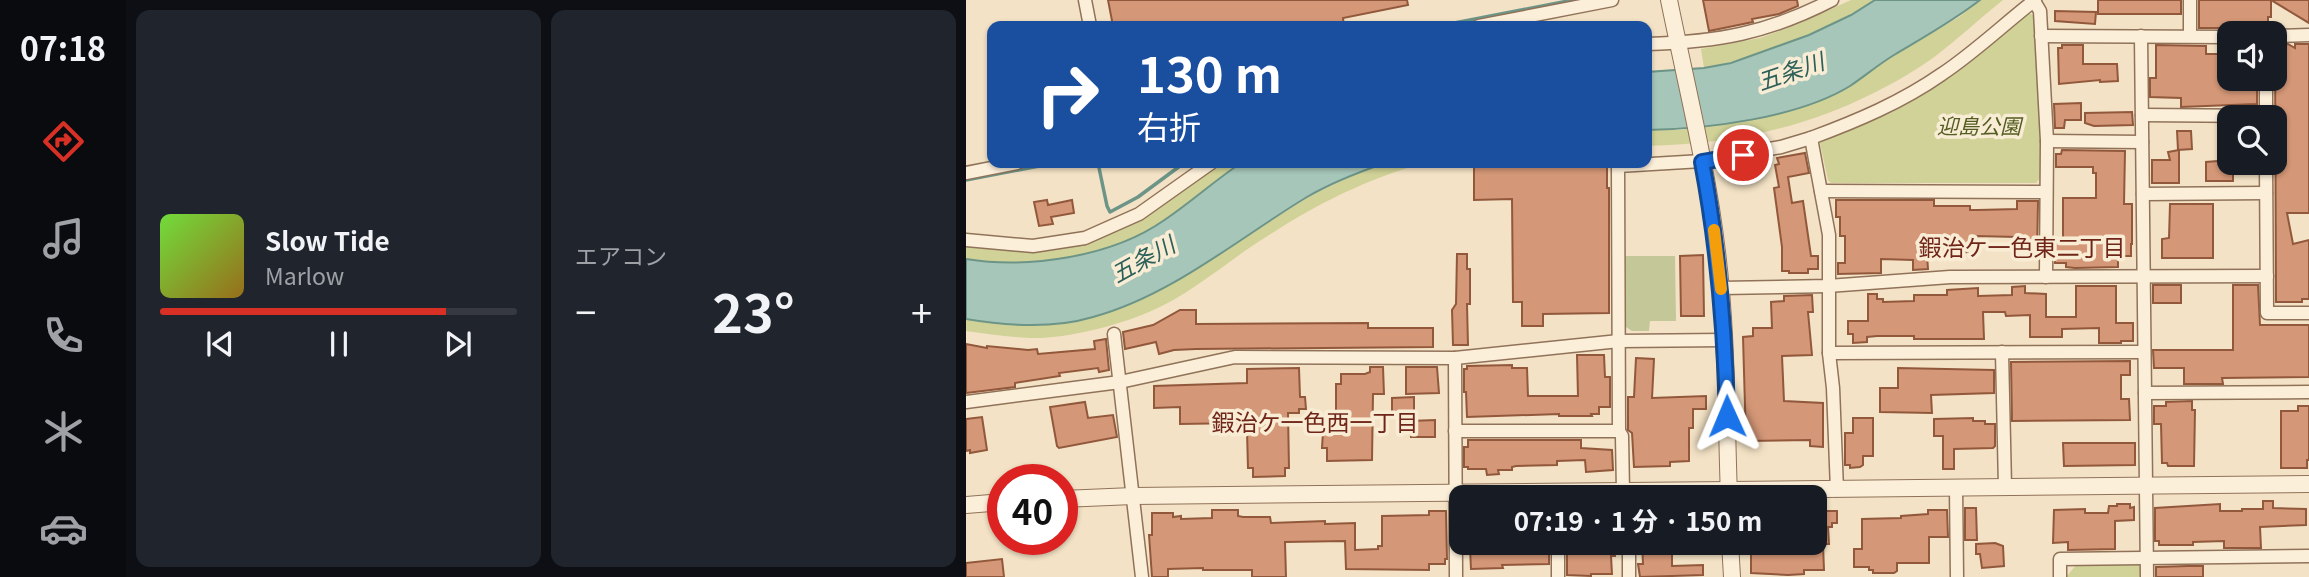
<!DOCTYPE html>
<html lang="ja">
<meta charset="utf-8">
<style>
body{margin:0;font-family:Georgia,"Noto Sans JP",serif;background:#20242c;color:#f1f3f6;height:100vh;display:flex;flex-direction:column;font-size:26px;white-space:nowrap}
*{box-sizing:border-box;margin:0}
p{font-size:23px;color:#9ea1a6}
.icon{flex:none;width:38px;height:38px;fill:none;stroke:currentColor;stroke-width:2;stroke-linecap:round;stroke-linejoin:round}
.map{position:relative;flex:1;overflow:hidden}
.panel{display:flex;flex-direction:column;gap:10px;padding:10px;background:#0d0f14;width:840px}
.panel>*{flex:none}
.hud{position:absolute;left:21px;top:21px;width:665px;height:147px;border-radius:14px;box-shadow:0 2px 5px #0004;background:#1a4fa0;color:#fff;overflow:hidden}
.controls{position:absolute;left:1251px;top:21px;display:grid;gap:14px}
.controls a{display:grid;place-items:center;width:70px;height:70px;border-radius:14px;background:#171b24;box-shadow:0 2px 5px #0004;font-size:35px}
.speed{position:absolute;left:21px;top:464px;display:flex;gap:14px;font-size:35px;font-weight:700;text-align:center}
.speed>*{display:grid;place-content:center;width:91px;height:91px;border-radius:50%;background:#171b24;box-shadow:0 2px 5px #0004;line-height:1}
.speed .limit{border:10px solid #d22;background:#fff;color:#111}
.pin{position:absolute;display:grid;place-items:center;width:60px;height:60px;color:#fff;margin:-30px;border:4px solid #fff;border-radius:50%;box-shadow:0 2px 7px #0007}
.me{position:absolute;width:77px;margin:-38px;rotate:359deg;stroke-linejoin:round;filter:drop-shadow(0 0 5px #0008)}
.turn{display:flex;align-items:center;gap:24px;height:147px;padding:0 35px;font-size:32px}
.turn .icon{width:91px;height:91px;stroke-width:2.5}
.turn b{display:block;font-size:49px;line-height:60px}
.big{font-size:52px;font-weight:700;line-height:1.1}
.panel .card{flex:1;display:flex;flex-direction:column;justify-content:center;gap:10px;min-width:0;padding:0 24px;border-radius:14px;background:#20242c}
.song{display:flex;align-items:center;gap:21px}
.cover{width:84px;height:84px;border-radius:10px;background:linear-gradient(135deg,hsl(100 70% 55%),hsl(40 70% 35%))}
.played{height:7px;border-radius:4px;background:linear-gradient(90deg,#d93025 80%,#363941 80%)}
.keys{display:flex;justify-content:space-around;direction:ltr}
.heat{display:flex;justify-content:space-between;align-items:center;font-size:38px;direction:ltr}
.panel .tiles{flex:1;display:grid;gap:10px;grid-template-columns:repeat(2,1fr)}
.trip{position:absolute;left:483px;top:485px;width:378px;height:70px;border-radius:14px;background:#171b24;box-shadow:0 2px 5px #0004;font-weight:700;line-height:70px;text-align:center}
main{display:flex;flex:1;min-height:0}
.tabs{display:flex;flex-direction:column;width:126px;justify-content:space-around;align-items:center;background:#090b0e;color:#9ea1a6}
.tabs .icon{width:49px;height:49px}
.tabs .on{color:#d93025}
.tabs b{font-size:32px;color:#f1f3f6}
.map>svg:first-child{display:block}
.green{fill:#d0d297}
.cemetery{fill:#c4c797}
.water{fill:#a7c6ba;stroke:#6c9588;stroke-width:2}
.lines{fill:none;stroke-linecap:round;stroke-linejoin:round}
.stream{stroke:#6c9588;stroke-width:3.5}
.building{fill:#d49777;stroke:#92583c;stroke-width:2}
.minor-casing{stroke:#907259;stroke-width:15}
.tertiary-casing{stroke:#907259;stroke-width:18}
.minor{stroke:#fcefda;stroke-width:12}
.tertiary{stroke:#fcefda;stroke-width:16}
.route-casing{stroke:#114b97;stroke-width:18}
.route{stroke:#1a73e8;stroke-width:12}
.slow{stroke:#f59e0b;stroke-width:12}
.labels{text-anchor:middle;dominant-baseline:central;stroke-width:7;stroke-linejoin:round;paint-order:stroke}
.park-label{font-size:21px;font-style:italic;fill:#535d22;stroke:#f9ecd5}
.water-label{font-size:23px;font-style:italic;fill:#2c6059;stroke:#f9ecd5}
.neighbourhood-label{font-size:23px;fill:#702519;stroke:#f9ecd5}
</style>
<main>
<nav class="tabs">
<b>07:18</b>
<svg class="icon on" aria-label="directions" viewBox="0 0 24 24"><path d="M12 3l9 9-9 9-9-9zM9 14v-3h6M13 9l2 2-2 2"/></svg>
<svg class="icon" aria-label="music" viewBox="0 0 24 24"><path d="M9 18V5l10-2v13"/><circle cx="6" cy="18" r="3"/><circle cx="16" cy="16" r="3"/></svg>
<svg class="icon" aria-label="phone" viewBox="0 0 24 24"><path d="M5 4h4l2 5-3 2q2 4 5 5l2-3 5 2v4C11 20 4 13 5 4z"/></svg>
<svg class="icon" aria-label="climate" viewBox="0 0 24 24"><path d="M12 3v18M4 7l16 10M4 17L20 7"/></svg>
<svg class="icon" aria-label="car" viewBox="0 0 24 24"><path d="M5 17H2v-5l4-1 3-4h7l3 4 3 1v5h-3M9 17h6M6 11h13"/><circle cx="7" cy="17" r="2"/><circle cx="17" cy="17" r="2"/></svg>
</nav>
<section class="panel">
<div class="tiles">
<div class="card">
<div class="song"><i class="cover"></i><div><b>Slow Tide</b><p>Marlow</p></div></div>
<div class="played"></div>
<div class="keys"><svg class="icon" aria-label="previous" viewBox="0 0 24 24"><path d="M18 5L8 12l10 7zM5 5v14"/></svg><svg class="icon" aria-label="pause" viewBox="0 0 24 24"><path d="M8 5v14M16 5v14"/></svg><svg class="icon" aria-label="next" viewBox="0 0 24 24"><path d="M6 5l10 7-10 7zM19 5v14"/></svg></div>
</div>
<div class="card"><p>エアコン</p>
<div class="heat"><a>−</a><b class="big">23°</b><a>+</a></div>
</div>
</div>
</section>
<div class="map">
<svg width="1343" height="577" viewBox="0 0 1343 577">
<rect width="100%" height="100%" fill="#f3e2c5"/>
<g class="green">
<path d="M 885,0 L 909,0 C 857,31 798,56 738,68 L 735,49 L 794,38 L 832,24 Z"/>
<path d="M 1014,0 L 1037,0 C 1013,19 991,40 967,58 C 880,118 785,144 681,146 L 681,130 L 716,130 L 882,87 L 924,57 L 993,17 Z"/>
<polygon points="1060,12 1069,16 1074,141 1074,178 1070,183 865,183 862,180 854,143 857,139 914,116"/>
<path d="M 252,163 L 275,163 C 248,181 224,203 197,221 C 145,257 62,269 0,259 L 0,243 L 68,249 L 180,213 Z"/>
<path d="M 419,163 L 459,163 C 402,178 349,205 300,237 C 261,261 226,294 183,312 C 150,326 100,339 64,338 C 42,337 21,334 0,331 L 0,319 L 72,325 L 239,263 L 344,196 L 396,171 Z"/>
<polygon points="1169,562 1174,565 1174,577 1100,577 1112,563"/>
</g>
<polygon class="cemetery" points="659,256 709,256 710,321 684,321 683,331 666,331 660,327"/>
<g class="water">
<path d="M 909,0 L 1014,0 C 987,21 958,37 928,55 C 913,64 899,76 884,86 C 832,118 741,129 681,130 L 681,72 L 738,68 L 765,63 L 843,35 L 885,15 Z"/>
<path d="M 275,163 L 419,163 C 393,172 365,183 341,197 C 273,238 205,296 127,317 C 87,329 41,326 0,319 L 0,259 C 62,269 145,257 197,221 C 224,203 248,181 275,163 Z"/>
</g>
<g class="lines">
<g class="stream">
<polyline points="473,26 607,0"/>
<polyline points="132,163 141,206 144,212 172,197 218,163"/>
<polyline points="0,180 89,163"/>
</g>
</g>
<g class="building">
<polygon points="142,0 441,0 442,5 377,18 378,26 147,26"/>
<polygon points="737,0 831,0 832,6 813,14 786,19 787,22 743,31"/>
<rect x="1132" y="0" width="83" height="14"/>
<polygon points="1233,0 1305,0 1305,17 1302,17 1302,28 1233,28"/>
<polygon points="1305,0 1343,0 1343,23"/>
<polygon points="1089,11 1130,12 1129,24 1089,21"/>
<polygon points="1322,44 1329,48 1329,44 1343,44 1343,213 1321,213 1327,244 1343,240 1343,299 1336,299 1336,302 1310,302 1309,45"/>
<polygon points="1096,45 1117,45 1117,64 1151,64 1152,81 1134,82 1134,80 1093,84 1092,48 1096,48"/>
<polygon points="1190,45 1240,46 1240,54 1264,54 1264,79 1291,79 1291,104 1215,107 1215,98 1184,97 1184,78 1190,78"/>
<polygon points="1115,103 1115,120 1099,120 1098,128 1089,128 1088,104"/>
<polygon points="1166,112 1167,125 1128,126 1119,123 1119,113"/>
<polygon points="1211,131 1225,131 1226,149 1212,150"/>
<polygon points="1096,150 1159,151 1158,204 1166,204 1166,244 1165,244 1165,256 1152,256 1152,267 1109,268 1100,267 1100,263 1089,263 1089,243 1097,242 1097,198 1130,198 1130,173 1127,173 1127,167 1090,167 1090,154 1095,154"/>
<polygon points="1213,150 1213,183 1186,183 1186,160 1204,160 1202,152"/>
<polygon points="839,153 843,173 822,177 826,203 837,201 845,256 852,256 852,269 842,269 842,273 823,273 823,271 816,271 816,247 808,188 813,187 809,165 813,164 811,158"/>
<polygon points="1264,160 1264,163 1267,163 1267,181 1240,181 1240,162"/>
<polygon points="519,163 641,163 641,188 643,188 643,313 577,314 577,326 556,326 556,302 547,302 546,199 508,200 508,164"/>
<polygon points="81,200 82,205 106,200 108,213 85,217 87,224 73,226 68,202"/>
<polygon points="870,200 968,200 968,206 1004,206 1004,210 1012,210 1051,209 1051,201 1072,201 1071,254 1051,252 1051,237 1010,236 1010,241 1002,241 1002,252 961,255 962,269 947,270 947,260 915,259 915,273 872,274 872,263 879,263 879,236 874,236 874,217 870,217"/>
<polygon points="1204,204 1247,204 1247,258 1196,258 1196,239 1203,238"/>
<polygon points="491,254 501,254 501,269 504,269 504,304 501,304 502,345 487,345 486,310 490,304"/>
<polygon points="737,255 738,316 715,316 714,256"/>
<rect x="1187" y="285" width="28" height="18"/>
<polygon points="1267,285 1292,285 1294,325 1343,325 1343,377 1256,378 1257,384 1218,384 1218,368 1188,368 1187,350 1267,350"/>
<polygon points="1059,286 1059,293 1080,294 1080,317 1110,317 1110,286 1150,286 1150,323 1167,323 1167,341 1155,341 1155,343 1133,343 1133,328 1096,329 1096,337 1064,337 1064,315 1040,316 1039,312 1017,312 1018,339 948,339 948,336 911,336 901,337 901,342 887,343 887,334 882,334 882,321 902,321 902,294 911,294 911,299 917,299 917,302 948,301 948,295 981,295 981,290 1012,288 1012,296 1046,295 1046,287"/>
<polygon points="846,295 847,312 842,312 846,355 816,356 818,401 857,403 857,447 844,446 844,440 780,441 777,337 787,336 787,328 806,328 805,302 818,301 818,296"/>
<polygon points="214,310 230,310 230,324 402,323 402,328 467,328 467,347 230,349 208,350 193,354 190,342 159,349 157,332 187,325"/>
<polygon points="140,339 143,370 133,372 132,368 93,373 94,376 49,383 49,387 0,393 0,344 21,348 21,346 62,350 71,349 72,354 129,349 128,341"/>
<polygon points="611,355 638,355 639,377 644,377 644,407 633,407 633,414 625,414 626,416 593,416 593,414 501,417 500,392 498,392 498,369 501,369 501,366 546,365 546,368 561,368 562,396 612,396"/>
<polygon points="670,358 688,359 686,398 740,396 740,409 727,409 727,428 723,428 723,461 704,462 704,466 668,467 666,433 662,430 662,397 668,397"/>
<polygon points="1164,361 1164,375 1155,375 1155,399 1163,399 1164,420 1046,421 1045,362"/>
<polygon points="404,367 417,367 418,394 407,394 406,460 361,461 361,448 356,448 358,416 370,416 370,384 375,384 375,374 399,374 404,372"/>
<polygon points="440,367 471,367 473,393 440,394"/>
<polygon points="333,368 334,397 339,397 340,409 333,409 333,413 322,413 323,468 319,468 319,476 287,477 287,468 282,468 281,431 274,431 274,423 214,424 214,407 188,408 188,386 281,383 281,369"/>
<polygon points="932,368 1028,370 1028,393 965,395 966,413 914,412 914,388 932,388"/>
<polygon points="448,397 448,416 426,416 426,398"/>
<polygon points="1226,401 1226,410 1229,410 1228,466 1202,466 1201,463 1196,463 1195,424 1188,424 1188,406 1200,406 1200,402"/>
<polygon points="119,402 122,418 147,415 151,437 93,448 91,446 84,407"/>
<polygon points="1332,406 1343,406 1343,460 1341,460 1341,468 1315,468 1315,411 1332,411"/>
<polygon points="16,417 21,450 4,453 4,450 0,451 0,419"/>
<polygon points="887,418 907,418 907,456 897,456 897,465 894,467 884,468 884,465 879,465 879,433 887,433"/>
<polygon points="1007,418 1007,421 1019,421 1019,424 1029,424 1029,446 1027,448 988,449 988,469 977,469 977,436 968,436 968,419"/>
<polygon points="469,420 469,437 445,437 444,421"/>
<polygon points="502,440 615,440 615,448 646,450 647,470 620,472 619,460 591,461 591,465 550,466 546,467 546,470 532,470 533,474 521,475 520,469 502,469 502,467 498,467 498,447 502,447"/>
<polygon points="1097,443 1169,443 1169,465 1098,466"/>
<polygon points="1297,501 1307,501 1307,508 1340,509 1340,525 1294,527 1295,548 1258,548 1258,541 1227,542 1227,545 1193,545 1193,541 1189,541 1189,508 1254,504 1254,511 1276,511 1276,509 1297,509"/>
<polygon points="1151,504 1164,504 1164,508 1168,507 1168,520 1149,521 1149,549 1102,550 1102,542 1087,543 1088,510 1119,509 1119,513 1142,513 1143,506 1151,506"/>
<polygon points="999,508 1010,508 1011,540 999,540"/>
<polygon points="246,510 272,510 272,516 277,517 304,517 305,523 359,521 359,524 389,523 389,550 412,549 412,546 416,546 416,516 463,515 463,511 480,511 481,559 479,559 479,564 463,564 463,570 380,569 379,541 319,542 320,577 286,577 286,570 237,570 237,568 202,569 202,577 186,577 183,535 186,535 186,513 207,513 207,517 215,516 215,519 246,518"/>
<polygon points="962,510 981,510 982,537 963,537 963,563 931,563 931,571 928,573 907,573 907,570 903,570 903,567 888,567 888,549 896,549 896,519 935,518 935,516 962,514"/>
<polygon points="849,511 871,511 871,523 866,523 866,527 862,527 863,544 857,544 858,570 838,570 838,574 822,575 785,573 785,545 849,542"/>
<polygon points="601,542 648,542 649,556 645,556 646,574 625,574 625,576 601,575"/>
<polygon points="676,542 706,542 706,566 737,565 737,575 674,577 672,564 677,564"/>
<polygon points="1029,543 1037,546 1038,566 1016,568 1014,554 1010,554 1010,544"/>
<polygon points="504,548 583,548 583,564 536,565 537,568 505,569"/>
<polygon points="36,559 38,577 0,577 0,563"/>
<polygon points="1222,566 1237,566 1237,577 1190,577 1190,567"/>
</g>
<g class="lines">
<defs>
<g id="minor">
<polyline points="119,0 124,26"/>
<polyline points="1224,0 1224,36"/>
<polyline points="1068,1 1074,11 1081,141 1080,277"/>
<polyline points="513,26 646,0"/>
<polyline points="1075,36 1264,37"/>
<polyline points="1175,36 1181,577"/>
<polyline points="1309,36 1343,35"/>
<path d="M 681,44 C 752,42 802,33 866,0"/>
<polyline points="1300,79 1300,117"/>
<polyline points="1176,115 1300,116"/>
<polyline points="1081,141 1176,142"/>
<polyline points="1300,163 1301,313 1343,313"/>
<polyline points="0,173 51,163"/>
<polyline points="855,191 1080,192"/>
<polyline points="1177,194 1300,193"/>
<polyline points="0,240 67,246 119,238 173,214 245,163"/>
<polyline points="755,288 862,286 984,277 1301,276"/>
<polyline points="148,334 176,577"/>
<polyline points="1036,352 1039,487"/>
<polyline points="863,353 1178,352"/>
<polyline points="489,358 490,577"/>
<polyline points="1179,393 1343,392"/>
<polyline points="0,402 154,382 269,357 489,358 653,341 759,340"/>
<polyline points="489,431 653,431 652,166 736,161 815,147 845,138"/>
<polyline points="653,431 656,436 657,492"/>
<polyline points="990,488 991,577"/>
<path d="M 871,490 L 867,388 L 863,353 L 863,235 L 845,138 C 891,121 936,102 976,74 C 1009,52 1038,24 1069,0"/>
<polyline points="592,542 592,577"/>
<polyline points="663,542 663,577"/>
<polyline points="1094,577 1094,559 1343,556"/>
</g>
<g id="tertiary">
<path d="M 703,0 C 720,84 741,167 751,252 C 761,333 760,415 763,497"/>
<polyline points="96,499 167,496 1343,484"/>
<polyline points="0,505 37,502"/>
<polyline points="764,542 766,577"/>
</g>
</defs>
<use href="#minor" class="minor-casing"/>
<use href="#tertiary" class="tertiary-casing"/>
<use href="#minor" class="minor"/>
<use href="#tertiary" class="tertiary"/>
</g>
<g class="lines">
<defs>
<path id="route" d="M 761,416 C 759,330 752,246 736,162 L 777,155"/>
</defs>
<use href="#route" class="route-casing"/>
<use href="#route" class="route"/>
<polyline class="slow" points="748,230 755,289"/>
</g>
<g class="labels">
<g class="park-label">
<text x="1013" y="125">迎島公園</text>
</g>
<g class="water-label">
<text transform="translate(824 70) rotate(-19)">五条川</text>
<text transform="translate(176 258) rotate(-29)">五条川</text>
</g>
<g class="neighbourhood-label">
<text x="1056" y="246">鍜治ケ一色東二丁目</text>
<text x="349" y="421">鍜治ケ一色西一丁目</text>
</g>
</g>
</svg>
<div class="controls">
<a><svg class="icon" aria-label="sound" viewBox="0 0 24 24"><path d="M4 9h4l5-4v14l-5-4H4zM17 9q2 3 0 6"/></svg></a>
<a><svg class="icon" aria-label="search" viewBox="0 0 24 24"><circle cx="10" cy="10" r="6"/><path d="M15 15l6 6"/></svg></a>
</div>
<div class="speed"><div class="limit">40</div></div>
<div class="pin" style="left:777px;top:155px;background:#d93025"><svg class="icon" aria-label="arrive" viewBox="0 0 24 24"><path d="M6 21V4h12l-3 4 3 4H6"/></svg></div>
<svg class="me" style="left:761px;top:416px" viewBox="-20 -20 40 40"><path d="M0-17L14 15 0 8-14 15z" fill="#1a73e8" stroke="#fff" stroke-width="4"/></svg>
<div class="trip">07:19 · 1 分 · 150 m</div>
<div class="hud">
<div class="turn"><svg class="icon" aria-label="right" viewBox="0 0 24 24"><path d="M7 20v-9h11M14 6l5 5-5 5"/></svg><div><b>130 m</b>右折</div></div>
</div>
</div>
</main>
